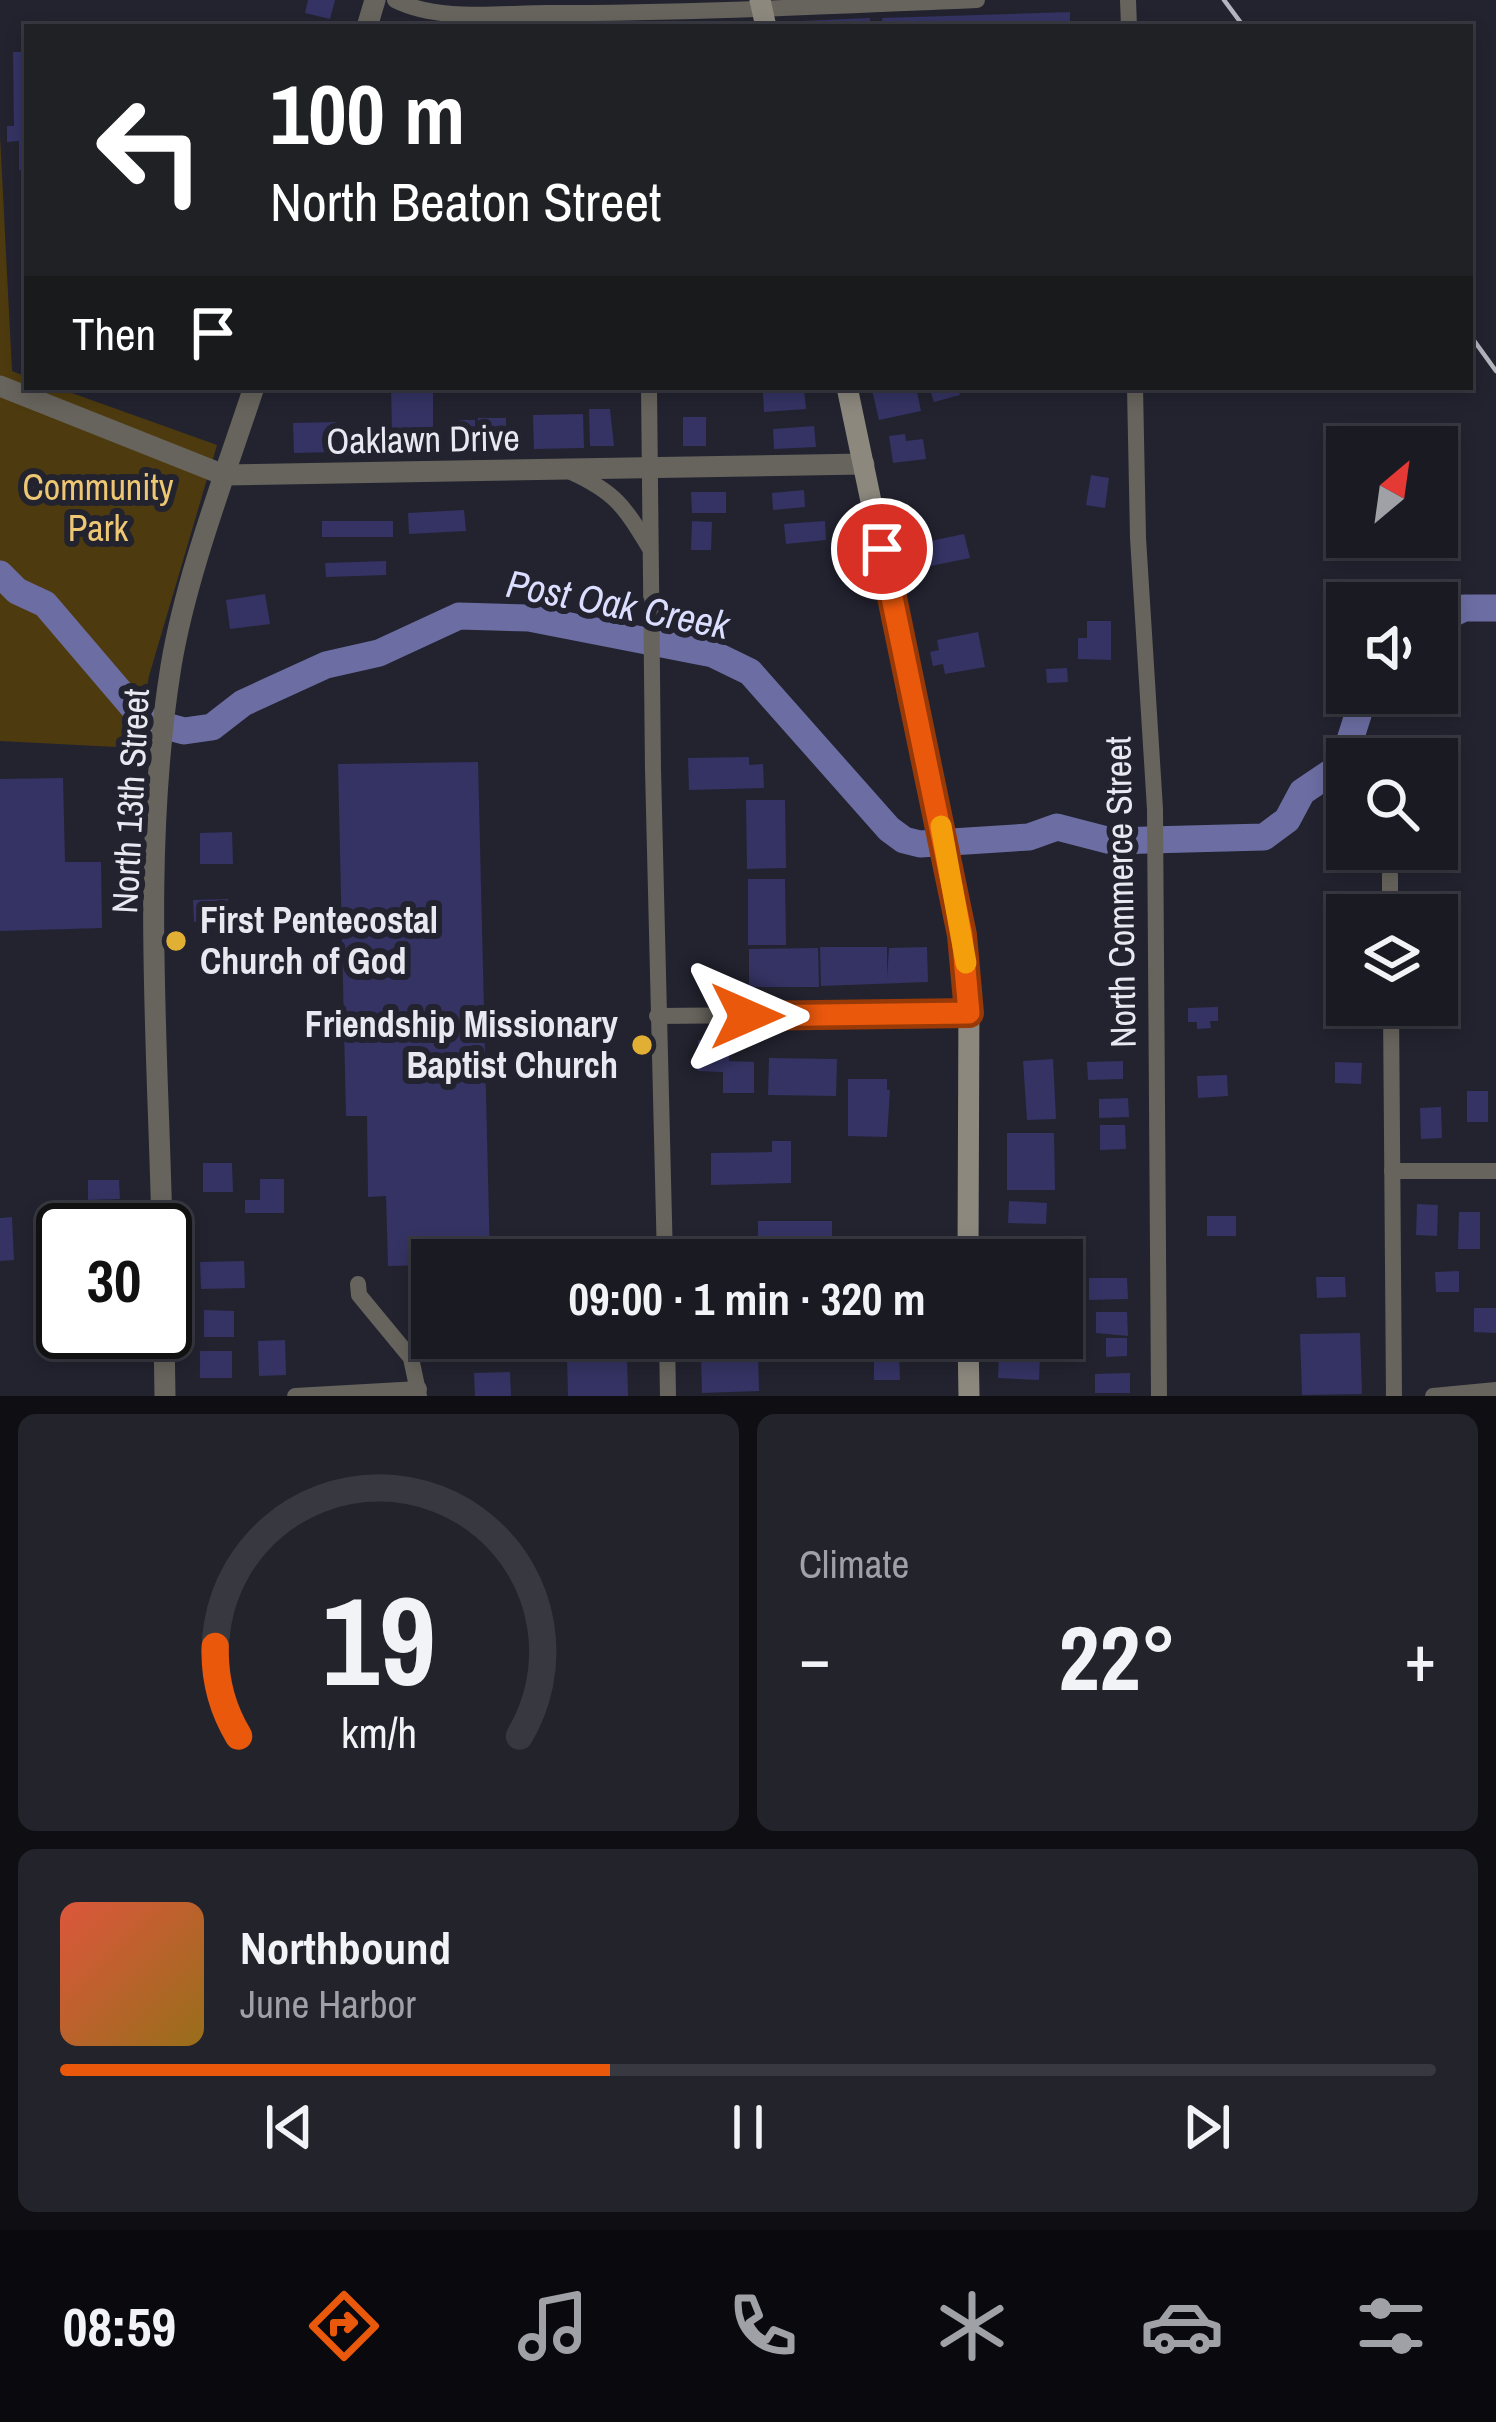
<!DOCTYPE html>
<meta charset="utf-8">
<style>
body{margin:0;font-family:"Archivo Narrow",sans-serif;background:#23232b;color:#f1f3f6;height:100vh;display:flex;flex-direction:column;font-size:45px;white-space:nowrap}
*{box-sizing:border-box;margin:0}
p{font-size:39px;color:#9fa1a6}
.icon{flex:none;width:66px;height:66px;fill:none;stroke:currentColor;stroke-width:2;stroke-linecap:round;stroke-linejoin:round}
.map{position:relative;height:1396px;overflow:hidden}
.drawer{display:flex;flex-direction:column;gap:18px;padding:18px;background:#0e0e13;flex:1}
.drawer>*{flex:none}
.top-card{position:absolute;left:24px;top:24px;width:1449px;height:366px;border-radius:0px;box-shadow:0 6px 18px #0003,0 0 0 3px #383841;background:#202124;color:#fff;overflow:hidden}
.needle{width:78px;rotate:29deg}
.fabs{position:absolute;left:1326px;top:426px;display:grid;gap:24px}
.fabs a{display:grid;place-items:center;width:132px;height:132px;border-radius:0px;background:#1a1a23;box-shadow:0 6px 18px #0003,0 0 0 3px #383841;font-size:60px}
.speed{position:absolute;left:36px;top:1203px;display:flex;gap:24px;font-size:60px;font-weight:700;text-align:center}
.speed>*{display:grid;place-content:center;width:156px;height:156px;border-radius:50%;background:#1a1a23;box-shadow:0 6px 18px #0003,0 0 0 3px #383841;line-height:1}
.speed .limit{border:6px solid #111;border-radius:18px;background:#fff;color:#111}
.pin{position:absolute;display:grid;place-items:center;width:102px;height:102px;color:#fff;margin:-51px;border:6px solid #fff;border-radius:50%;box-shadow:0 3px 12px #0007}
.me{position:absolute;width:132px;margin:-66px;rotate:90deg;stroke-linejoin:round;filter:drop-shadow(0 0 9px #0008)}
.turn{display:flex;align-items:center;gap:42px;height:252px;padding:0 48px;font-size:54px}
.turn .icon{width:156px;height:156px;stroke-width:2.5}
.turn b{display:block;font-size:84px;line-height:102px}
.then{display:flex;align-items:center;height:114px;padding:0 48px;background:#0003;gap:24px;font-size:45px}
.big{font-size:90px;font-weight:800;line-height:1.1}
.drawer .widget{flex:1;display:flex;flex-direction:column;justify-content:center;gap:18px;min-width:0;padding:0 42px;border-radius:18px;background:#23232b}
.drawer .dial{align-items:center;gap:0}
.dial svg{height:312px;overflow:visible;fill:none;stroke:#383841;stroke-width:7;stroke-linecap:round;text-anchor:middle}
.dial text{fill:#f1f3f6;stroke:none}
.song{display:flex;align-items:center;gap:36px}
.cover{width:144px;height:144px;border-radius:18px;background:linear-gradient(135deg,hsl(10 70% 55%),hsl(40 70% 35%))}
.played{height:12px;border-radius:6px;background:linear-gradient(90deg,#ea580c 40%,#383841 40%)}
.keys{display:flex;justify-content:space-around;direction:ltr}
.heat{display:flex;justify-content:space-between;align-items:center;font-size:66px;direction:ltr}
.drawer .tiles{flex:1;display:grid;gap:18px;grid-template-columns:1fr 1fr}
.widget:last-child{grid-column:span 2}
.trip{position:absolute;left:411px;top:1239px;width:672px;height:120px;border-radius:0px;background:#1a1a23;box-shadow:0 6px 18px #0003,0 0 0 3px #383841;font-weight:800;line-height:120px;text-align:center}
.dock{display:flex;height:192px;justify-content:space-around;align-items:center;background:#0a0a0e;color:#9fa1a6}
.dock .icon{width:84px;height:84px}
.dock .on{color:#ea580c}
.dock b{font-size:54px;color:#f1f3f6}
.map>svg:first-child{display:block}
.green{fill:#4d3b0f}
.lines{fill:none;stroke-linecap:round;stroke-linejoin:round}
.river{stroke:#6c6ea3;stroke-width:27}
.building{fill:#343363}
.minor{stroke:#67645d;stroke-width:16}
.tertiary{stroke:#67645d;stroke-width:21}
.secondary{stroke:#8c887e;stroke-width:21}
.rail{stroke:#b5b5bf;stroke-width:4.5}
.route-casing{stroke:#983908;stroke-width:30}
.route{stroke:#ea580c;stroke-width:21}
.slow{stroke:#f59e0b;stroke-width:21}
.poi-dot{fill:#e1af34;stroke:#22232f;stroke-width:4.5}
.labels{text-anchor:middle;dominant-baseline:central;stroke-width:12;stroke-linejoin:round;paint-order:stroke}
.street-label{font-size:36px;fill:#e8e8f1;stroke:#22232f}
.park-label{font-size:36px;fill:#edc773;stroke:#22232f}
.poi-label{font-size:36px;font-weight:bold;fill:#e8e8f1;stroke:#22232f;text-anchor:start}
.water-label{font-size:39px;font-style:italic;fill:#dbdeff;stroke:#22232f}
</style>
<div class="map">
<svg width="1496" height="1396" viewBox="0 0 1496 1396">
<rect width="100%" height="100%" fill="#22232f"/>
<polygon class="green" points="0,136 12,371 27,377 27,387 55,387 217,445 149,676 136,748 0,741"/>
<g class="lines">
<g class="river">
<polyline points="0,574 17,591 45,604 144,720 184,731 212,727 243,703 326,665 379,653 459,616 529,618 713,654 750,672 889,829 904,840 920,844 1029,837 1057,827 1111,841 1264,837 1287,820 1302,792 1342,765 1365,693"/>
<polyline points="1437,621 1464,608 1496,608"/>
</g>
</g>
<g class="building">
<polygon points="308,0 335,0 330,19 305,13"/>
<polygon points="1070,12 1070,27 883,27 882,18"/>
<polygon points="870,18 870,27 801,27 801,21"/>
<polygon points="13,52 27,52 27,170 19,170 19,141 7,142 7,126 14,126"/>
<polygon points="391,387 433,387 433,431 392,431"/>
<polygon points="884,387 916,387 921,411 879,420 872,390"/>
<polygon points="929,387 957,387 960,395 934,402"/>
<polygon points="804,389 806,409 764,412 763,393"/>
<polygon points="589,409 610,409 614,446 590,446"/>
<polygon points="583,414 584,448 534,449 533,415"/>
<rect x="683" y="417" width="23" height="29"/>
<polygon points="478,418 506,418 506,449 478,450"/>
<rect x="459" y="420" width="16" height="29"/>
<polygon points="336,422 336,452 294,453 293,423"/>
<polygon points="814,426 816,447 774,449 773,429"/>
<polygon points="905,434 906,441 923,439 926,459 893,463 889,436"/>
<polygon points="1091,475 1109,478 1105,508 1086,505"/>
<polygon points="804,490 805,507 773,510 772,493"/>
<polygon points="691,492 726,492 726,513 692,513"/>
<polygon points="464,510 466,531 409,534 408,513"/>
<rect x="322" y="521" width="71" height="16"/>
<polygon points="692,521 712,522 711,550 691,550"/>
<polygon points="825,521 826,540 786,544 784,524"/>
<polygon points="964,534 970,558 921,568 916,544"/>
<polygon points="386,561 386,575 326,577 325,563"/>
<polygon points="265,594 270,624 230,629 226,600"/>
<polygon points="1087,621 1111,621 1111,660 1078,659 1078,638 1087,638"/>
<polygon points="978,632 985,667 945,674 943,664 933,666 930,652 939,650 937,640"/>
<polygon points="1067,668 1068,682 1047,683 1046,669"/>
<polygon points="749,757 749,765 763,764 764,788 689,790 688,758"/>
<polygon points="478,762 490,1260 432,1260 432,1265 388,1266 386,1196 368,1197 367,1116 346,1116 338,764"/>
<polygon points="63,778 65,862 101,862 102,928 0,931 0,779"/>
<polygon points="746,800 785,800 786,868 747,869"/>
<polygon points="232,832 233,864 200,864 200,833"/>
<polygon points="748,879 785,879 786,945 748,945"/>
<polygon points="228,899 229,921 194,922 193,900"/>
<polygon points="1329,912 1347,913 1347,934 1329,933"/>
<polygon points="820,947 887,947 887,978 889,948 927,947 928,982 821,986"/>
<polygon points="818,948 819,987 749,987 749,949"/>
<polygon points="1218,1007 1218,1021 1210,1021 1211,1028 1197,1029 1197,1022 1188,1022 1188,1008"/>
<polygon points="729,1039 729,1061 754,1062 754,1093 723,1093 723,1072 698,1071 698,1040"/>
<polygon points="769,1058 837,1059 836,1096 768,1095"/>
<polygon points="1053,1059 1056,1119 1027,1120 1023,1061"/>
<polygon points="1123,1061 1123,1079 1088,1080 1087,1062"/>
<polygon points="1335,1062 1362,1063 1361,1084 1335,1083"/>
<polygon points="1227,1075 1228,1096 1198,1098 1197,1076"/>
<polygon points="848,1079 887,1079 887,1090 890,1090 887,1137 848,1136"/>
<rect x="1467" y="1091" width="21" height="31"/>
<polygon points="1128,1098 1129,1117 1099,1118 1099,1099"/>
<polygon points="1441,1107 1442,1138 1421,1139 1420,1108"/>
<polygon points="1100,1125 1125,1125 1126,1149 1100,1150"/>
<polygon points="1007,1133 1054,1133 1055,1190 1007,1190"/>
<polygon points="772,1141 791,1141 791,1183 711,1185 711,1153 772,1152"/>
<polygon points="203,1163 232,1163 233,1192 203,1192"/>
<polygon points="260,1179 284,1179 284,1213 245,1213 245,1200 260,1200"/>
<polygon points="88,1180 119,1180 120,1199 88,1200"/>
<polygon points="1009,1201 1047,1203 1046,1224 1008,1223"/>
<polygon points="1417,1204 1438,1205 1437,1236 1416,1235"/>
<polygon points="1459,1212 1480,1212 1480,1249 1458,1249"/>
<rect x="1207" y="1216" width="29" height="20"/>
<polygon points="12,1217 14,1260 0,1261 0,1218"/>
<polygon points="758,1221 832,1221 832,1250 758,1251"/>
<rect x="1005" y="1237" width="41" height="21"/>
<polygon points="244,1261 245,1288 201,1289 200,1262"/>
<polygon points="1459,1271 1459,1292 1436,1292 1435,1272"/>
<polygon points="1316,1277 1345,1277 1346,1297 1317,1298"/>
<polygon points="1089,1278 1127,1278 1128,1299 1089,1300"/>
<polygon points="1474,1308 1496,1308 1496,1333 1474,1332"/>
<polygon points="204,1310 234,1311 234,1337 204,1337"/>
<polygon points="1096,1312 1127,1312 1128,1336 1096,1333"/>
<polygon points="99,1332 122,1332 119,1361 78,1361 78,1345 99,1340"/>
<polygon points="1360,1333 1362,1394 1302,1395 1300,1334"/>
<polygon points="1106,1338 1127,1338 1127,1356 1106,1357"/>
<polygon points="285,1340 286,1375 259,1376 258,1341"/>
<polygon points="874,1350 899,1350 900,1380 874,1380"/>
<rect x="200" y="1351" width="32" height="27"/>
<polygon points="999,1353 1040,1355 1039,1380 998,1378"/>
<polygon points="627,1356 628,1396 568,1396 567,1357"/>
<polygon points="758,1356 759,1391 702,1393 701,1358"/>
<polygon points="510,1372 511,1396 475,1396 474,1373"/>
<polygon points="1130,1373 1130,1393 1095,1393 1095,1374"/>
</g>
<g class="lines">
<g class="minor">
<path d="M 395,0 C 439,22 499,13 548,13 C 691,13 834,6 977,0"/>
<polyline points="1128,0 1129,27"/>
<polyline points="649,387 653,769 665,1260"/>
<polyline points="1135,387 1138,538 1155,809 1159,1396"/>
<path d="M 571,472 C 615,492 624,506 649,547"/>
<polyline points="1390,875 1390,915"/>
<polyline points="1391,1005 1394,1396"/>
<polyline points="657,1016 969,1013"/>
<polyline points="1392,1171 1496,1171"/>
<polyline points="358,1284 359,1295 411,1358 419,1396"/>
<polyline points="667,1338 668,1396"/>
<polyline points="295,1396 419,1389"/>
<polyline points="1433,1396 1496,1390"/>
</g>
<g class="tertiary">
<polyline points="367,27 375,0"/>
<polyline points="0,386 224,475 864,464"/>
<path d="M 162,1230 C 158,1043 141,852 171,666 C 186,576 225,475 254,387"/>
<polyline points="164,1332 165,1396"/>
</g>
<g class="secondary">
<polyline points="760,0 766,27"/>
<polyline points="847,387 962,935 969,989 968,1260"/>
<polyline points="968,1338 969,1396"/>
</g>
<g class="rail">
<polyline points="1224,0 1244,27"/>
<polyline points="1470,335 1496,371"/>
</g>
</g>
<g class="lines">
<defs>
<polyline id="route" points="747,1016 969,1013 962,935 882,549"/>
</defs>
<use href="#route" class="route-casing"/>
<use href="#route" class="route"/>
<polyline class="slow" points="941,826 966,963"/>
</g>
<g class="poi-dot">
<circle cx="176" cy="941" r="12"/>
<circle cx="642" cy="1045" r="12"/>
</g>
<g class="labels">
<g class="street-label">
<text transform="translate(423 439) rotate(-1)">Oaklawn Drive</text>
<text transform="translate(130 801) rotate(-87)">North 13th Street</text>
<text transform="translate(1120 892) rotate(-91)">North Commerce Street</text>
</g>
<g class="park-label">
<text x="98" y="487">Community<tspan x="98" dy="41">Park</tspan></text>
</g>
<g class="poi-label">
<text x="200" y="920">First Pentecostal<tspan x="200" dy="41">Church of God</tspan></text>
<text x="618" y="1024" text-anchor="end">Friendship Missionary<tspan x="618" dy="41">Baptist Church</tspan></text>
</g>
<g class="water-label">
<text transform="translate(618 604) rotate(11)">Post Oak Creek</text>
</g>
</g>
</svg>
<div class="fabs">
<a><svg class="needle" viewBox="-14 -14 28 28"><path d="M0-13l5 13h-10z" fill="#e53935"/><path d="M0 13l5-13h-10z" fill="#9fa1a6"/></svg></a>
<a><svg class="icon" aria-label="sound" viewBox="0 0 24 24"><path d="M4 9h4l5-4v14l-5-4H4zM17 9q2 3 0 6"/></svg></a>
<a><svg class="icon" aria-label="search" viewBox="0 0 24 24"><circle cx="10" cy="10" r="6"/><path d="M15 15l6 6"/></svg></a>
<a><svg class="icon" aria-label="layers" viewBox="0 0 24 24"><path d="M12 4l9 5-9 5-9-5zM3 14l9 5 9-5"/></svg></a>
</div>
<div class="speed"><div class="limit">30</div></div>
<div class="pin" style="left:882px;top:549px;background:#d93025"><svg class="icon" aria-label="arrive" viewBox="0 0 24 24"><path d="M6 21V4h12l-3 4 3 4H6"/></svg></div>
<svg class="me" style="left:747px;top:1016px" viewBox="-20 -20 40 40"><path d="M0-17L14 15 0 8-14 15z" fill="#ea580c" stroke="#fff" stroke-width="4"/></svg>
<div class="trip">09:00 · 1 min · 320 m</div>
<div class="top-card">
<div class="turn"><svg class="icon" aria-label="left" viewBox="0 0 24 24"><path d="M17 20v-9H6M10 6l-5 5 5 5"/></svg><div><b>100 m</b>North Beaton Street</div></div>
<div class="then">Then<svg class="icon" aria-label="arrive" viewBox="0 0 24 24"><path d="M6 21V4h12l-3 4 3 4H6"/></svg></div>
</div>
</div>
<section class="drawer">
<div class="tiles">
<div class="widget dial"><svg viewBox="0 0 100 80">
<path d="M14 69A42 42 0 1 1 86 69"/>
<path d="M14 69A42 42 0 0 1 8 46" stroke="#ea580c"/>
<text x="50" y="56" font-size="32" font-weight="700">19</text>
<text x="50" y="72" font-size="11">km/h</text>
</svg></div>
<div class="widget"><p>Climate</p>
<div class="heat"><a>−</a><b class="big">22°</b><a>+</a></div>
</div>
<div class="widget">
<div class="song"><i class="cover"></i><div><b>Northbound</b><p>June Harbor</p></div></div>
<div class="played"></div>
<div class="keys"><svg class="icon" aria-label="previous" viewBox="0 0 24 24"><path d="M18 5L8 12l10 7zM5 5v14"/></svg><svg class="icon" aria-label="pause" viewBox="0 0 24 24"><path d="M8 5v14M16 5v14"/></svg><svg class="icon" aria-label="next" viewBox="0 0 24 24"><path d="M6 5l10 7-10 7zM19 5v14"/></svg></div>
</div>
</div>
</section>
<nav class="dock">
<b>08:59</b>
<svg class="icon on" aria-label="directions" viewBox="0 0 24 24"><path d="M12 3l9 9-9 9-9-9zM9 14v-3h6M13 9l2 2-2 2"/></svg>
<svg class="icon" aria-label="music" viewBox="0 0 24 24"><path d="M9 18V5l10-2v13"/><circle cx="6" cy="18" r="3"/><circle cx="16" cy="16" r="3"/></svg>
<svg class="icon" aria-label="phone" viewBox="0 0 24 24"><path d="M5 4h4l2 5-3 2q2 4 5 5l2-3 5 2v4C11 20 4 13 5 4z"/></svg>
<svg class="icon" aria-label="climate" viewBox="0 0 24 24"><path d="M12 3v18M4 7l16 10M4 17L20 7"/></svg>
<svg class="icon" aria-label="car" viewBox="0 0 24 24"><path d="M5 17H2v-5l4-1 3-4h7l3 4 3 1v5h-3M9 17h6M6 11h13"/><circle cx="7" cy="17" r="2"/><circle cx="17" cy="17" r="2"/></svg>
<svg class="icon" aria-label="filters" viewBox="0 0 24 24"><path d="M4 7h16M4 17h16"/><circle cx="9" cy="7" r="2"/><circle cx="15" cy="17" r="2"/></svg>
</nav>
